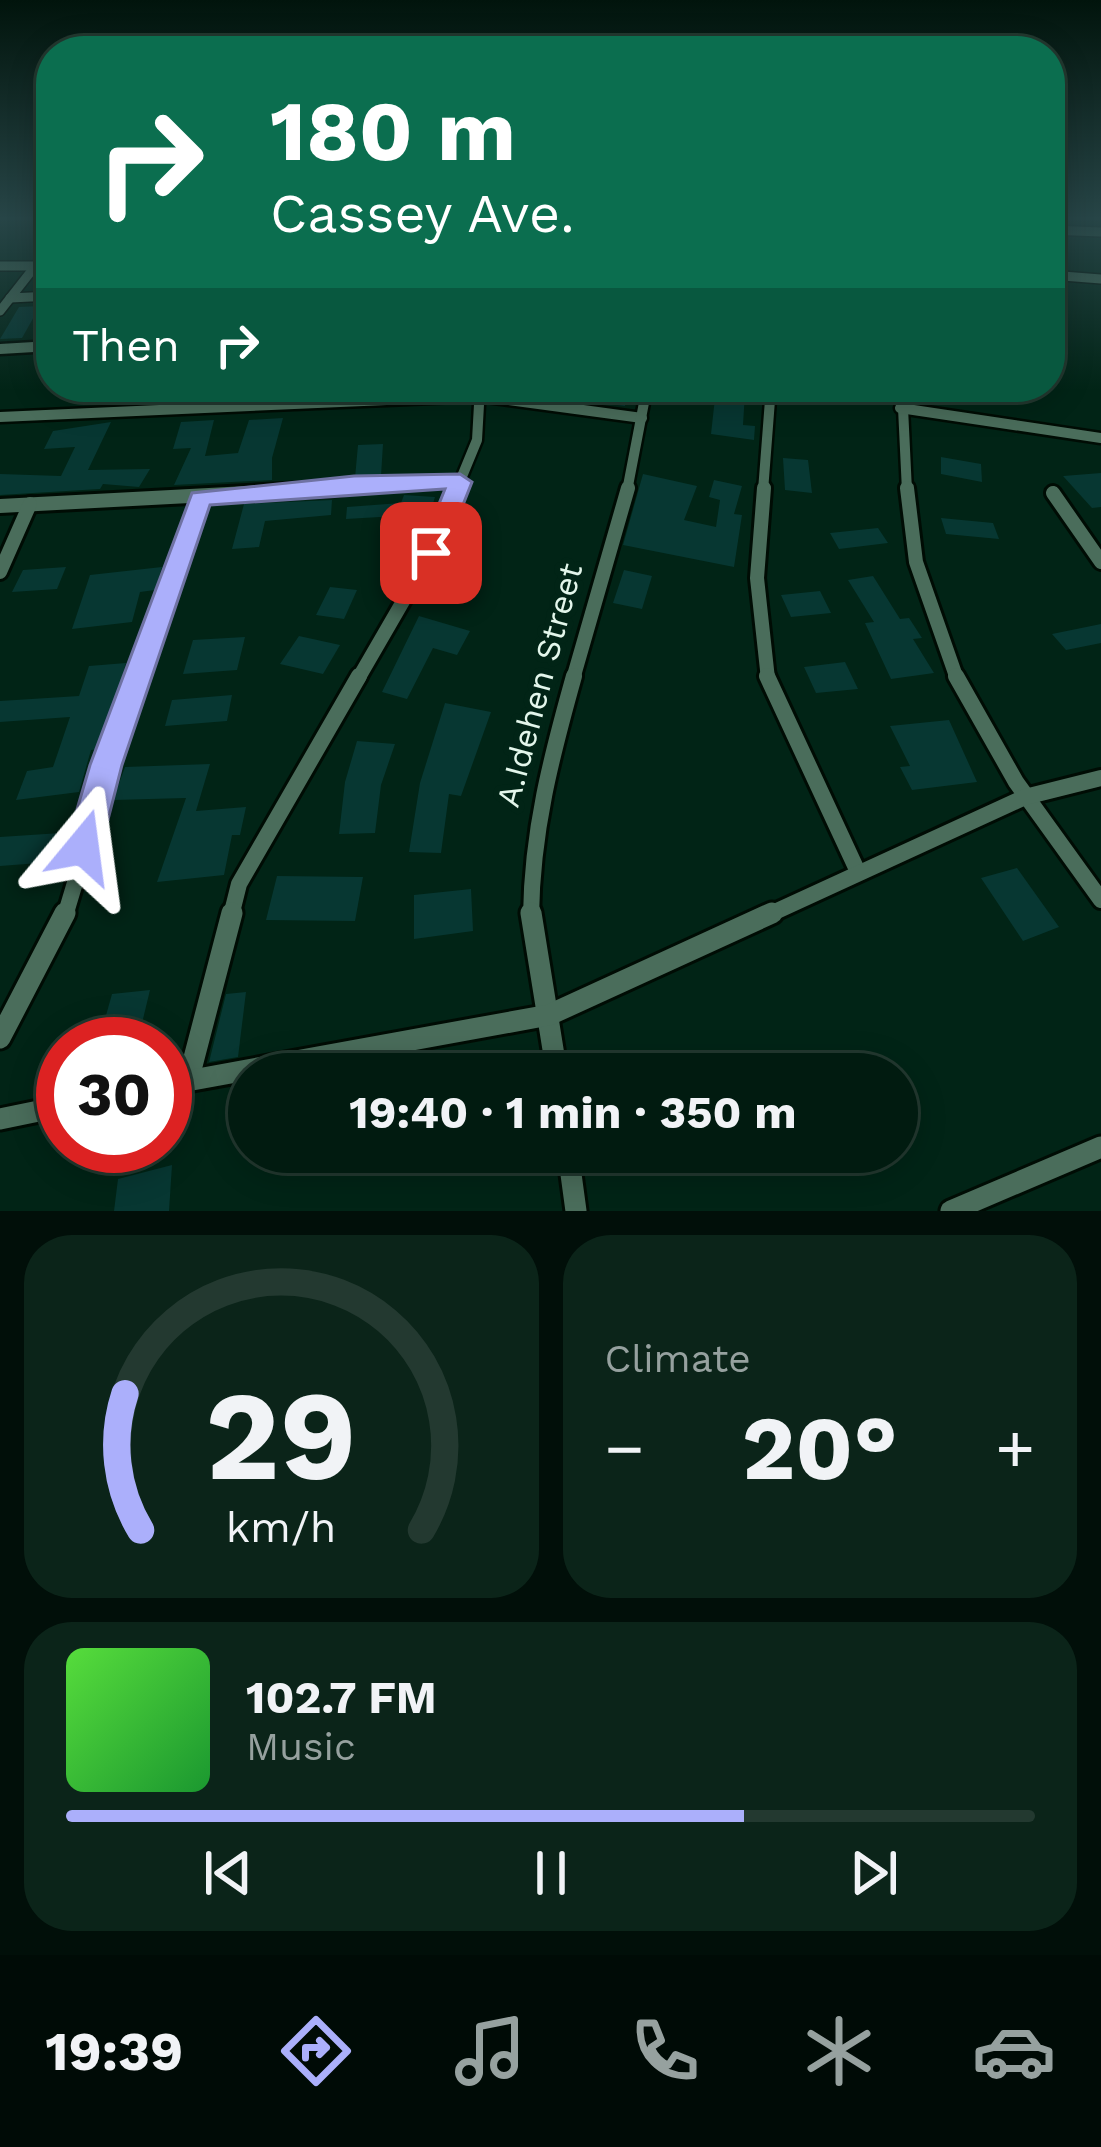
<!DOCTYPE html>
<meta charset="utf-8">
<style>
body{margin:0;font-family:"Work Sans",sans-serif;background:#0b2419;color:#f1f3f6;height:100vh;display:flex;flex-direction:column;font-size:45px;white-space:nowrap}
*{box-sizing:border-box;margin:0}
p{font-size:39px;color:#96a19f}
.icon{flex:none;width:66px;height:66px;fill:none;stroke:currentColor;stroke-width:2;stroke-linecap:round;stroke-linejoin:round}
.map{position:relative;height:1211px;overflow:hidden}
.details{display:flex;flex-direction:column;gap:24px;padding:24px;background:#010f09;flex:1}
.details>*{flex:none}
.banner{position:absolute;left:36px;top:36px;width:1029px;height:366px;border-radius:48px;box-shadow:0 6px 30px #0003,0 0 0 3px #233930;background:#0b6e4f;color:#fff;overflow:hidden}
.speed{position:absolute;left:36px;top:1017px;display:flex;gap:24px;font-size:60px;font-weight:700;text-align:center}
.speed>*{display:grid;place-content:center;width:156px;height:156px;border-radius:50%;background:#011b10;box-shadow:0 6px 30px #0003,0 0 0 3px #233930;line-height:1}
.speed .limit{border:18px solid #d22;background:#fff;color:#111}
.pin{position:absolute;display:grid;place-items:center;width:102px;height:102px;color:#fff;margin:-51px;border-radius:24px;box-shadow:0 6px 18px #0006}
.me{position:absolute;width:132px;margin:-66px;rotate:16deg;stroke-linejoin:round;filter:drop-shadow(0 0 9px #0008)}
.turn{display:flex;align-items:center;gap:42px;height:252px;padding:0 36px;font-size:54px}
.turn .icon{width:156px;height:156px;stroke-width:2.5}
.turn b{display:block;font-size:84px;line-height:102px}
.then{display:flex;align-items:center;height:114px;padding:0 36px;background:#0003;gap:24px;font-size:45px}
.big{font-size:90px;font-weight:700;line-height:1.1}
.details .widget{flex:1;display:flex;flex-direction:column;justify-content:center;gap:18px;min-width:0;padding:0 42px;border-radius:48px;background:#0b2419}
.details .dial{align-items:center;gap:0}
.dial svg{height:312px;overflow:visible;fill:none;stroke:#233930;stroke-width:7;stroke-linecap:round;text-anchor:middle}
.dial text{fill:#f1f3f6;stroke:none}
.song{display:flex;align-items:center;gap:36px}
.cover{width:144px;height:144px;border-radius:18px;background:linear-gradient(135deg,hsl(110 70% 55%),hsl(130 70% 35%))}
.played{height:12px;border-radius:6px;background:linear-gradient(90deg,#abaffb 70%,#233930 70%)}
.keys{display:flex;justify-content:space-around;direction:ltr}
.heat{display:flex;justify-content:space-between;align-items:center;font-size:66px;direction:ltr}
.details .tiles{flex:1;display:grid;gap:24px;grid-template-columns:1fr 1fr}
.widget:last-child{grid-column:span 2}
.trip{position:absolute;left:228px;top:1053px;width:690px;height:120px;border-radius:60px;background:#011b10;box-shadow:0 6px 30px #0003,0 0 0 3px #233930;font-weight:700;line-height:120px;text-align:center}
.tabs{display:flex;height:192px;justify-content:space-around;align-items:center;background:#000b06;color:#96a19f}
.tabs .icon{width:84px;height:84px}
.tabs .on{color:#abaffb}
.tabs b{font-size:54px;color:#f1f3f6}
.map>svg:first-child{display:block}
.building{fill:#073732}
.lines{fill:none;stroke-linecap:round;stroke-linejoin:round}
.street-far4-casing{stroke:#000c04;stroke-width:12}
.street-far3-casing{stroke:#000c04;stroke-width:15}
.street-far2-casing{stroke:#000c04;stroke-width:20}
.street-far1-casing{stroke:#000c04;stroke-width:22}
.street-casing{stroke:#000c04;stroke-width:27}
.street-far4{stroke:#4a6d5b;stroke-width:9}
.street-far3{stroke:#4a6d5b;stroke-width:10}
.street-far2{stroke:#4a6d5b;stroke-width:14}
.street-far1{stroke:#4a6d5b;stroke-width:16}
.street{stroke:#4a6d5b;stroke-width:21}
.route{fill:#abaffb;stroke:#6f72a3;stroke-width:3}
.labels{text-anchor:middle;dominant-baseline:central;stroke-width:12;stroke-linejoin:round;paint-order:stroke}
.street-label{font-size:33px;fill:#e3f6eb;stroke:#012416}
</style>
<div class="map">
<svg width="1101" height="1211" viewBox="0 0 1101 1211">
<rect width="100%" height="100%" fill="#012416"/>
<g class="building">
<polygon points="40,306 22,338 0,339 19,307"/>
<polygon points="589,387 629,387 625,406 586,401"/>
<polygon points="716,389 745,392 743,425 755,426 754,440 711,434"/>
<polygon points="283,418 272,458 272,480 174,485 191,448 173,449 181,422 214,420 205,456 238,453 249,420"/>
<polygon points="111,422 88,470 150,469 139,487 103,484 100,489 0,495 0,474 61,476 75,447 44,449 53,431"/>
<polygon points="383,444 381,476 355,478 358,445"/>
<polygon points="941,457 981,464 982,482 941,474"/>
<polygon points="783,458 808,460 812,493 785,490"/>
<polygon points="1101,473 1101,507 1092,508 1063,476"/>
<polygon points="643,474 697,486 684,520 716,527 720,500 709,497 714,480 742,486 734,514 742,515 734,567 623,545"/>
<polygon points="404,495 435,497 426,527 394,525 397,516 346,519 347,507 401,503"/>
<polygon points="332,500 331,515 265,521 259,547 232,549 244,504"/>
<polygon points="941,518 993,523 999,539 946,534"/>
<polygon points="878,528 888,543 839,549 830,533"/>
<polygon points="66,567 57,589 12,592 23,570"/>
<polygon points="162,567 155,590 140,592 132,622 72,629 90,575"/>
<polygon points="624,570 652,576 642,609 613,603"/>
<polygon points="873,576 900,619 909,618 922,638 913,639 934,673 891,679 865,623 874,622 848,580"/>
<polygon points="330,587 357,590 344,619 316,615"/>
<polygon points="820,591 831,613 791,617 781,595"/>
<polygon points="419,616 470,631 457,655 433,648 407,699 382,692"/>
<polygon points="1101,624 1101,643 1066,650 1052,634"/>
<polygon points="299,636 340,645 323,674 280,664"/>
<polygon points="245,637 237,670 183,674 193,640"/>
<polygon points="845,662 858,689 816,693 804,667"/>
<polygon points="126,663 101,749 91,750 79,792 16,800 27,771 53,767 70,717 0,722 0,701 79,696 89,666"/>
<polygon points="232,695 227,721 165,726 172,700"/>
<polygon points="445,703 491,712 461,796 449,794 441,853 409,852 420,783"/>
<polygon points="949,720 977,782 912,790 900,767 910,766 890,726"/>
<polygon points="357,741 395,744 381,785 375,833 339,834 345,782"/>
<polygon points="210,764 196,811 246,807 240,835 232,835 224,875 157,882 186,798 113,800 125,767"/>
<polygon points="76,832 66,861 0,866 0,837"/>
<polygon points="1017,868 1059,927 1023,941 981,878"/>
<polygon points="277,876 363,877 355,921 266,920"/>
<polygon points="471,889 473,931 414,939 414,895"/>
<polygon points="150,990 137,1044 98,1044 112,994"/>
<polygon points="246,992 238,1057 209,1062 226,994"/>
<polygon points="172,1165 169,1211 114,1211 118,1179"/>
</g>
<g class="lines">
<defs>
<g id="street-far4">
<polyline points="1050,230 1101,232"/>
<polyline points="0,266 36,266"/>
<polyline points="1050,275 1101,279"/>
<polyline points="10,298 51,296"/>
<polyline points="0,311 51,246"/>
</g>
<g id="street-far3">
<polyline points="0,349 51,346"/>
<polyline points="902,387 907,491"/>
<polyline points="900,408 1101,438"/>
<polyline points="0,417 479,396 642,418"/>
<polyline points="283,491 460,482"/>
<polyline points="456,491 477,440 480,387"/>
<polyline points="627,491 647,387"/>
<polyline points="763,491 771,387"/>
</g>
<g id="street-far2">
<polyline points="764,488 757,578 768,679"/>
<polyline points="907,488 916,562 957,679"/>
<polyline points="1053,493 1101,562"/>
<polyline points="0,506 340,488"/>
<polyline points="0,572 30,504"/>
<polyline points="136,679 200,498"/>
<polyline points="358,679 431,553 457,488"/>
<polyline points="573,679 628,488"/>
</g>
<g id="street-far1">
<polyline points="767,676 858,872"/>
<polyline points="956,676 1016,782 1101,900"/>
<polyline points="65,916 137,676"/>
<polyline points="231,916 239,884 359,676"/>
<path d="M 531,916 C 532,831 551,758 574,676"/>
<polyline points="766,916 1025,797 1101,778"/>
</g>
<g id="street">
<polyline points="531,913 557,1074"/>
<polyline points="0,1038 65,913"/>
<polyline points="188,1081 232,913"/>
<polyline points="165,1085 549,1015 772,913"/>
<polyline points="0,1119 63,1106"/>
<polyline points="568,1152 576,1211"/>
<polyline points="951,1211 1101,1147"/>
</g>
</defs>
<use href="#street-far4" class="street-far4-casing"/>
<use href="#street-far3" class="street-far3-casing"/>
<use href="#street-far2" class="street-far2-casing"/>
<use href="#street-far1" class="street-far1-casing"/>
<use href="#street" class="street-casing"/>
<use href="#street-far4" class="street-far4"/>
<use href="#street-far3" class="street-far3"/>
<use href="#street-far2" class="street-far2"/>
<use href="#street-far1" class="street-far1"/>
<use href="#street" class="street"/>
</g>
<linearGradient id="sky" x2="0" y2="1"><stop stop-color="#01140c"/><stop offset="0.56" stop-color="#274547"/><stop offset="1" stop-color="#274547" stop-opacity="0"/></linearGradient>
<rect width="1101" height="390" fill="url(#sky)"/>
<polygon class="route" points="460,474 472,482 444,553 431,562 419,553 445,489 210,505 122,765 101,847 96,859 83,863 71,859 66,847 90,765 192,493 354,476"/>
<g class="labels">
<g class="street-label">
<text transform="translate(539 685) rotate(-75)">A.Idehen Street</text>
</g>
</g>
</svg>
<div class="speed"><div class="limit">30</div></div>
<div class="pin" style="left:431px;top:553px;background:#d93025"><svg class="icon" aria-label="arrive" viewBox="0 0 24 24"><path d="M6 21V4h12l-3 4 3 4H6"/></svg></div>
<svg class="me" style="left:83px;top:847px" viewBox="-20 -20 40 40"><path d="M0-17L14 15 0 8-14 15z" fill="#abaffb" stroke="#fff" stroke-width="4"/></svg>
<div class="trip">19:40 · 1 min · 350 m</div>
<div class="banner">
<div class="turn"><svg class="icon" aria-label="right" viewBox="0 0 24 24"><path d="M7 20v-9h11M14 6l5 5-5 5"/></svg><div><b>180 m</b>Cassey Ave.</div></div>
<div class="then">Then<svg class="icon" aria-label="right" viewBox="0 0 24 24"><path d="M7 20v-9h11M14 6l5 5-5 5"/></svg></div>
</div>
</div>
<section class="details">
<div class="tiles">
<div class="widget dial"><svg viewBox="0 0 100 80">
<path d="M14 69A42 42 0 1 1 86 69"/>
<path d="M14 69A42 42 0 0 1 10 34" stroke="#abaffb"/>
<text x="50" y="56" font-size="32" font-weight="700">29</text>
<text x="50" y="72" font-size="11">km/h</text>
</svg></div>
<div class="widget"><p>Climate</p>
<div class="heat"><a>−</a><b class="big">20°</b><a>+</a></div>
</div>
<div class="widget">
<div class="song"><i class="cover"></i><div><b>102.7 FM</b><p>Music</p></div></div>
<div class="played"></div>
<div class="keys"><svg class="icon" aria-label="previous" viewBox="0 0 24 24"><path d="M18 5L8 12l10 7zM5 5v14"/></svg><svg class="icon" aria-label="pause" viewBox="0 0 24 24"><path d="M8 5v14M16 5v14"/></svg><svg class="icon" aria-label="next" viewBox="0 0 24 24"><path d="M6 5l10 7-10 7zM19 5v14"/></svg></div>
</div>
</div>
</section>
<nav class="tabs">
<b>19:39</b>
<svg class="icon on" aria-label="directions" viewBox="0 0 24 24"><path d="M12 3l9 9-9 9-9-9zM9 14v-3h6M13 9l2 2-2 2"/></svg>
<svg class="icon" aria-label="music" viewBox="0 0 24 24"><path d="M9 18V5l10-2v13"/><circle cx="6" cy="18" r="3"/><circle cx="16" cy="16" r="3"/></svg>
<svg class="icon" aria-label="phone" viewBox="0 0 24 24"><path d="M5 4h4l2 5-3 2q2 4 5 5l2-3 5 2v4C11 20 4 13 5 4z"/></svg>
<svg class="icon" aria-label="climate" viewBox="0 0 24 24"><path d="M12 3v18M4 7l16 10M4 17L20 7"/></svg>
<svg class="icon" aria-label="car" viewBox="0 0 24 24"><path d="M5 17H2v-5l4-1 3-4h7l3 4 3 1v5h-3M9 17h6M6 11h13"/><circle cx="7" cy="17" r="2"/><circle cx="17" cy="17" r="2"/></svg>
</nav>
